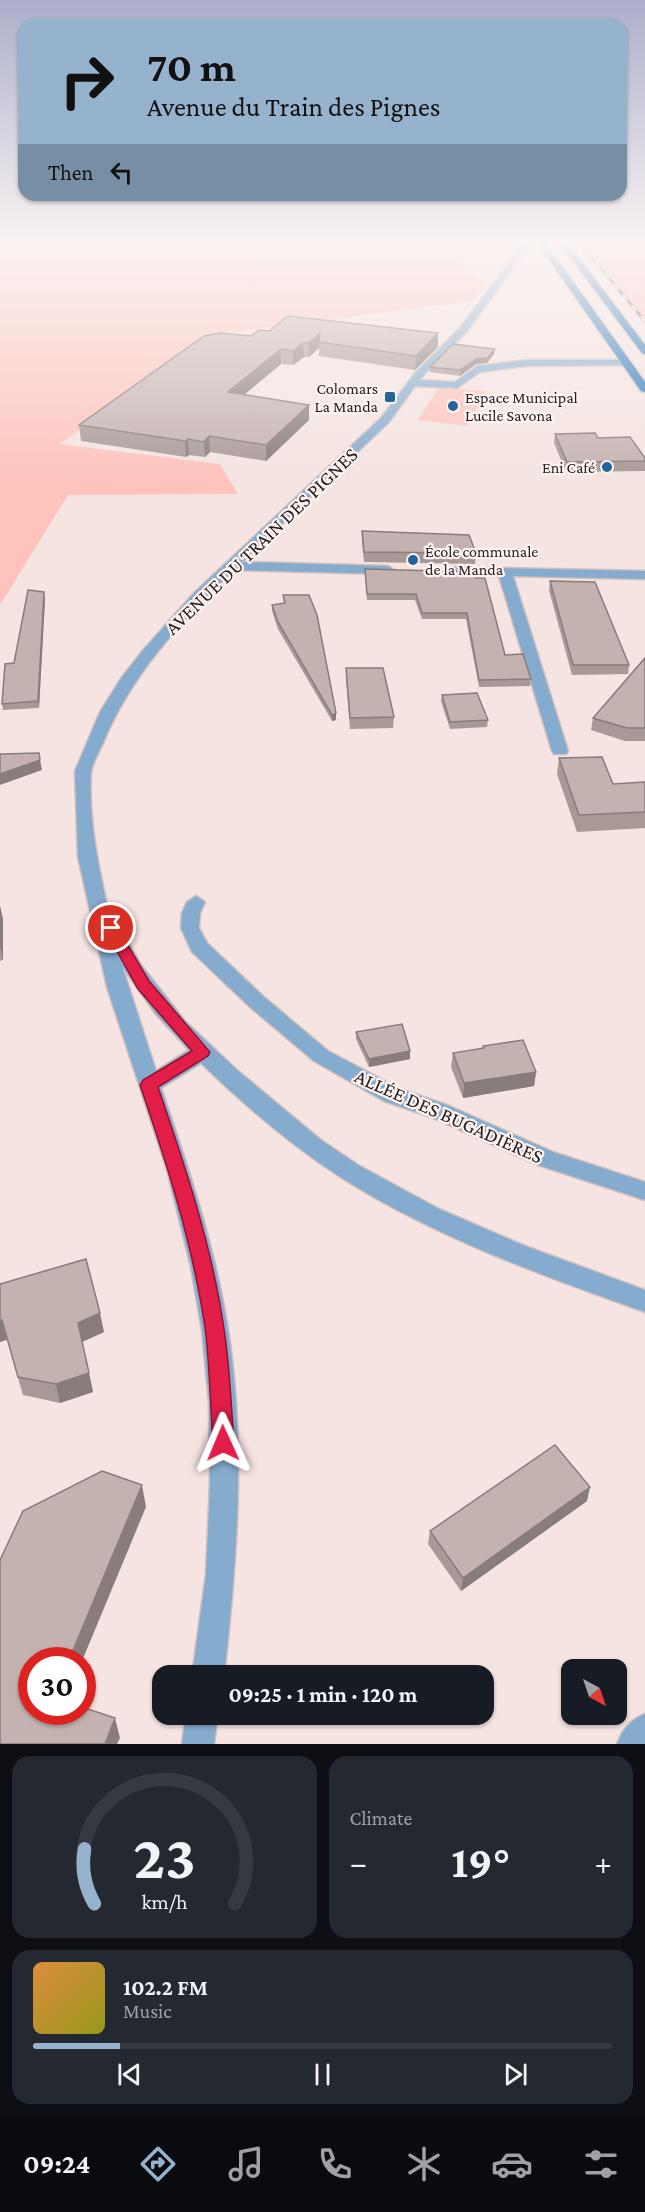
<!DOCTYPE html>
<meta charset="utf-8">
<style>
body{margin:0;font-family:"Crimson Pro",serif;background:#242831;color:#f1f3f6;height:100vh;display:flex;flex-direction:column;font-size:22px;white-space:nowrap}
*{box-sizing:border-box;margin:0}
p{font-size:20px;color:#9ea1a6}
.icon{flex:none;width:33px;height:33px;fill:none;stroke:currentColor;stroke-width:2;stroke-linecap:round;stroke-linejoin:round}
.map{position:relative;height:1744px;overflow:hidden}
.sheet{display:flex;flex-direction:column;gap:12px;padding:12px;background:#0d0f14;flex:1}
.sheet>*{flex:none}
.top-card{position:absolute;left:18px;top:18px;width:609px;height:183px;border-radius:18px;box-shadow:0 2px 4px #0004;background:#95b3cd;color:#111;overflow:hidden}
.needle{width:39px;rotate:140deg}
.tools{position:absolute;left:561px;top:1659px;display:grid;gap:12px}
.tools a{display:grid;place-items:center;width:66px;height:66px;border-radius:12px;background:#171b24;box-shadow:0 2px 4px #0004;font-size:30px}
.speed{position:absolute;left:18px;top:1647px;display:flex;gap:12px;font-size:30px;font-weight:700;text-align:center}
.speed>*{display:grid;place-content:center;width:78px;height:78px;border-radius:50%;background:#171b24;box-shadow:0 2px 4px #0004;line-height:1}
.speed .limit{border:9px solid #d22;background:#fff;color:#111}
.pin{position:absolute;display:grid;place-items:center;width:51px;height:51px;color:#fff;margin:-26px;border:3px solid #fff;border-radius:50%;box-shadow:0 2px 6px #0007}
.me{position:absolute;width:66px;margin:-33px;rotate:359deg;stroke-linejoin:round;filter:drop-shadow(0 0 4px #0008)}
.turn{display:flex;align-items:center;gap:21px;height:126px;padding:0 30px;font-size:27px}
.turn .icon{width:78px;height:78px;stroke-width:2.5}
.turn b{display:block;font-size:42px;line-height:51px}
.then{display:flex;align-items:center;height:57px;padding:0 30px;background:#0003;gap:12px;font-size:22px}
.big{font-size:45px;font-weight:700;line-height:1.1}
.sheet .tile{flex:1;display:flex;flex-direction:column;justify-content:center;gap:9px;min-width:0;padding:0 21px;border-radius:18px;background:#242831}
.sheet .dial{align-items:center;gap:0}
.dial svg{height:156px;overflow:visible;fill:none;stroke:#363941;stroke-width:7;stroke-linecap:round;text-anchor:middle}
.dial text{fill:#f1f3f6;stroke:none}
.song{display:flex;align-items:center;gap:18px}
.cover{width:72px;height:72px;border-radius:9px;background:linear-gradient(135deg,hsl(30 70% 55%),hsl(60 70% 35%))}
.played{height:6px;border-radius:3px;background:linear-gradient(90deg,#95b3cd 15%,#363941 15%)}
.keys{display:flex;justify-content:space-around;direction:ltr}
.heat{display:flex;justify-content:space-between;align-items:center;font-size:33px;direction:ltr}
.sheet .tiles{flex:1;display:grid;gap:12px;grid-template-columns:1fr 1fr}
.tile:last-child{grid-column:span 2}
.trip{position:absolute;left:152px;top:1665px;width:342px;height:60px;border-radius:18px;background:#171b24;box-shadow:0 2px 4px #0004;font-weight:700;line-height:60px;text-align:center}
.tabs{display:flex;height:96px;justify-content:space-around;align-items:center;background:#090b0e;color:#9ea1a6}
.tabs .icon{width:42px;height:42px}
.tabs .selected{color:#95b3cd}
.tabs b{font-size:27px;color:#f1f3f6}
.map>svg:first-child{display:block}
.green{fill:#fec3bc}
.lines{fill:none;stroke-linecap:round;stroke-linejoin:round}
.minor-casing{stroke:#d0c1be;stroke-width:3}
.major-casing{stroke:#d0c1be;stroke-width:3}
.minor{fill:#85abcf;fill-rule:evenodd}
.major{fill:#2374b5;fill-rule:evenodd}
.rail-casing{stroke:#796f6d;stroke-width:3}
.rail{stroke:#fef3f1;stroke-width:2;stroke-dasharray:7;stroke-linecap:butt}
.wall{fill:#a89997}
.shaded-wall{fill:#887d7b}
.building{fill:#c3b2b0;stroke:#887d7b;stroke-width:1.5}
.route{fill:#e11d48;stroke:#92132f;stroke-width:1.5}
.poi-dot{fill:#24649a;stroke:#fef3f1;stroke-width:2}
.labels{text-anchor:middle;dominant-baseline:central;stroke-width:4.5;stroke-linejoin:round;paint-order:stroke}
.far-poi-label{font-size:16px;fill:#26201f;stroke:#fef3f1;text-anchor:end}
.street-label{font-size:20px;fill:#26201f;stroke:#fef3f1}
</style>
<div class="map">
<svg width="645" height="1744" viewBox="0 0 645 1744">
<rect width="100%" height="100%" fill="#f5e4e1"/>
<g class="green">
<polygon points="0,241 437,241 486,285 472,301 226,333 59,444 220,464 238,494 68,495 0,605"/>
<polygon points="578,241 645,241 645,321"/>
<polygon points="439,387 487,391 468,426 418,420"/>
</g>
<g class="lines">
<defs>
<g id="minor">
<path d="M 525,241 L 533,241 L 467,331 L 419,380 L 455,382 L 477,366 L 526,360 L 627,360 L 632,363 L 630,365 L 526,366 L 480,372 L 457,388 L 415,386 L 389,422 L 242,562 L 388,566 L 394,570 L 388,574 L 234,570 C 181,621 131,675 103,743 C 99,752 92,763 91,773 C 88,823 100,874 111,922 L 118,924 L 141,965 L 185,1021 L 237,1070 L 321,1140 L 358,1165 L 439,1209 L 525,1246 L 645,1290 L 645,1312 C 541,1275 435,1237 342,1178 C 291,1145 244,1105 201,1063 L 161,1088 C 188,1167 215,1247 228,1330 C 246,1445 237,1561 224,1676 L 192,1676 L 206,1574 L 210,1484 L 209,1402 L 202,1330 L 191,1267 L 167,1170 L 107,987 L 78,857 L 75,771 L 100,712 L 122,677 L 145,648 L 195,592 L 381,418 L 416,372 L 461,327 ZM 122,966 L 155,1013 L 189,1050 L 156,1071 Z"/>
<polygon points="452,567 645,571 645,579 513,576 568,751 566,754 554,754 552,751 499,576 447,574 445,571"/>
<polygon points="196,896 205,902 200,913 199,928 207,943 264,997 328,1051 400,1089 447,1105 553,1152 645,1182 645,1200 538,1165 431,1117 384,1101 314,1061 250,1007 192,952 181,928 182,913 187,902"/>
<polygon points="186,1714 218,1714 214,1744 182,1744"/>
<path d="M 645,1714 L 645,1744 L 617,1744 C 623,1729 630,1720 645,1714 Z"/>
</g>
<g id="major">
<polygon points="536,241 544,241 645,382 645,392 641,391"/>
<polygon points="558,241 566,241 645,345 645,354 642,353"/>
</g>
</defs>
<use href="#minor" class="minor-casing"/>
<use href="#major" class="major-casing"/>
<use href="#minor" class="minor"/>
<use href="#major" class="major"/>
<defs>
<polyline id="rail" points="578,241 645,321"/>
</defs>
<use href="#rail" class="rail-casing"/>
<use href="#rail" class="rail"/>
</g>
<g class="wall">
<polygon points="251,336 438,347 415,370 319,356 319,348 309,357 304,357 293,365 281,364 244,395 309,420 266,461 210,452 205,457 189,455 186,457 81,441 79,425"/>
<polygon points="494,354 487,363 476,364 460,376 430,372 430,367"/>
<polygon points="555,434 598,438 645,458 645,471 566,472 554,443"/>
<polygon points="362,531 476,553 475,564 364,562 362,542"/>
<polygon points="365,569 476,578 505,655 531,679 530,686 479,687 466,619 422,619 415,600 367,600"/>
<polygon points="550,581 629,665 628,674 572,675 549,590"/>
<polygon points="283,595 336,720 332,721 278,629 272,611 272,605 284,604"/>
<polygon points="45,599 39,708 3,710 2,704 14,663"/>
<polygon points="645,658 645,741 625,741 591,730 593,718"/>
<polygon points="346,668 394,717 393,728 350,729 346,678"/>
<polygon points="442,695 488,720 487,727 450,729 441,701"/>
<polygon points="559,758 613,784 645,782 645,828 577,832 557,774"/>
<polygon points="0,906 3,920 3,960 0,961"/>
<polygon points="356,1032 410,1051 410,1059 369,1067 356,1039"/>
<polygon points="483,1046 536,1072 534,1086 463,1098 451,1067 453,1053 483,1049"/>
<polygon points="0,1284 104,1332 82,1342 93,1392 60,1403 23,1395 7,1340"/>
<polygon points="587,1501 461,1591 428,1544 430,1531"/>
</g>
<g class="shaded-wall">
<polygon points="320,333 319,348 309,357 309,343"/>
<polygon points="438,333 438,347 415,370 416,356"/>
<polygon points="303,343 304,357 293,365 293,351"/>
<polygon points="281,349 281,364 229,407 228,392"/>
<polygon points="495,349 494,354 487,363 476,364 460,376 460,370 476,359"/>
<polygon points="309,405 309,420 266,461 266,445"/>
<polygon points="209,436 210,452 205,457 204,442"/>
<polygon points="188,439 189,455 186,457 185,441"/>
<polygon points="44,592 45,599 39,708 38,701"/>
<polygon points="336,713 336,720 332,721 332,715"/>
<polygon points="40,760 42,770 0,785 0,774"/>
<polygon points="0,906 3,920 3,960 0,947"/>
<polygon points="410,1051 410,1059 369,1067 369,1059"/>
<polygon points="536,1072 534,1086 463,1098 464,1083"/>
<polygon points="100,1313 104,1332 82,1342 78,1323"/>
<polygon points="2,1320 7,1340 0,1342 0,1321"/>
<polygon points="89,1373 93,1392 60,1403 56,1384"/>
<polygon points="142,1485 146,1507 82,1661 69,1660"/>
<polygon points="590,1487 587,1501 461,1591 463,1578"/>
<polygon points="115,1718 120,1738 117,1744 105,1744"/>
</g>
<g class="building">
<polygon points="288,316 438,333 416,356 319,342 320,333 309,343 303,343 293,351 281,349 228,392 309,405 266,445 209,436 204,442 188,439 185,441 79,425 204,336 220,333 251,336 259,330 269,331"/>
<polygon points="453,344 495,349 487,358 476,359 460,370 430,367"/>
<polygon points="595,433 598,438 630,437 645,458 645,461 567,462 555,434"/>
<polygon points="362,531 469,535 476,553 364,552"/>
<polygon points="365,569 476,572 476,578 485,578 505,655 523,654 531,679 479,680 467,613 422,613 416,594 367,594"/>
<polygon points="550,581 595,582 629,665 573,665"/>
<polygon points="28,590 44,592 38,701 2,704 5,664 14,663"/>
<polygon points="283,595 309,595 317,615 336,713 332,715 278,622 272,605 285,603"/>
<polygon points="645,658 645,728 627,728 593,718"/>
<polygon points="346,668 383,668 394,717 350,718"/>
<polygon points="477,693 488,720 450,722 442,695"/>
<polygon points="39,753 40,760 0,774 0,754"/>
<polygon points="602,757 613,784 645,782 645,812 579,815 559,758"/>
<polygon points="402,1024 410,1051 369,1059 356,1032"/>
<polygon points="523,1040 536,1072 464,1083 453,1053 484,1048 483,1046"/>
<polygon points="86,1259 100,1313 78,1323 89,1373 56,1384 18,1377 2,1320 0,1321 0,1284"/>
<polygon points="555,1445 590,1487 463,1578 430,1531"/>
<polygon points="102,1471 142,1485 69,1660 32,1660 32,1712 82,1712 82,1707 115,1718 105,1744 0,1744 0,1560 23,1511"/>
</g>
<linearGradient id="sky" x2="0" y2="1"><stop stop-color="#acafcb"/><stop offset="0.5" stop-color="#faf3f2"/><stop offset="1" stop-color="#faf3f2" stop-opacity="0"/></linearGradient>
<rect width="645" height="485" fill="url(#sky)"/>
<path class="route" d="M 111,923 L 116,925 L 149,981 L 210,1052 L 208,1056 L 158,1087 C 185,1166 212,1246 224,1329 C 230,1366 231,1405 234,1443 L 231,1450 L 223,1453 L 216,1450 L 213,1443 C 210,1405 210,1366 205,1328 C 193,1245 167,1164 140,1085 L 143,1080 L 192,1051 L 138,989 L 104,928 Z"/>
<g class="poi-dot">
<rect x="384" y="391" width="12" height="12" rx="3"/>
<circle cx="453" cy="406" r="6"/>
<circle cx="607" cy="467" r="6"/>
<circle cx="413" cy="560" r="6"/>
</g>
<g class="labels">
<g class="far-poi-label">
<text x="378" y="388">Colomars<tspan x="378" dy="18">La Manda</tspan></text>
<text x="465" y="397" text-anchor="start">Espace Municipal<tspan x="465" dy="18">Lucile Savona</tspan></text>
<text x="595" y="467">Eni Café</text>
<text x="425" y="551" text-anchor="start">École communale<tspan x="425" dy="18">de la Manda</tspan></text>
</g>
<g class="street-label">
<text transform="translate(261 541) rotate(-44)">AVENUE DU TRAIN DES PIGNES</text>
<text transform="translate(449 1116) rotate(24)">ALLÉE DES BUGADIÈRES</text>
</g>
</g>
</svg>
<div class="tools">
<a><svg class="needle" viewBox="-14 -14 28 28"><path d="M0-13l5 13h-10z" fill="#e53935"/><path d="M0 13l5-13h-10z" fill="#9ea1a6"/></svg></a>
</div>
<div class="speed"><div class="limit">30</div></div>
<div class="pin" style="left:111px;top:928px;background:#d93025"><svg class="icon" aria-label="arrive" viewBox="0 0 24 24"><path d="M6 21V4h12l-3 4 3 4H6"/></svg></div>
<svg class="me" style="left:223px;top:1443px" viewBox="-20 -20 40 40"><path d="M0-17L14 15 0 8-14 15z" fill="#e11d48" stroke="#fff" stroke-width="4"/></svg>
<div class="trip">09:25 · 1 min · 120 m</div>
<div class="top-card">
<div class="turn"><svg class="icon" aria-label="right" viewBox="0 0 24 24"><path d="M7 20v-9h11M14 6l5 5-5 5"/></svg><div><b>70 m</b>Avenue du Train des Pignes</div></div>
<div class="then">Then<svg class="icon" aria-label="left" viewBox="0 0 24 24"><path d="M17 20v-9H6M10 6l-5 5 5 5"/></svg></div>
</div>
</div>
<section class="sheet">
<div class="tiles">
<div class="tile dial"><svg viewBox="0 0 100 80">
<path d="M14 69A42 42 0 1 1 86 69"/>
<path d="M14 69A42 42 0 0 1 9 41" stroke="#95b3cd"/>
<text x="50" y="56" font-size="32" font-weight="700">23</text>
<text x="50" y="72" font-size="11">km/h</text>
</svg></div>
<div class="tile"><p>Climate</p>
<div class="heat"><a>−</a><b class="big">19°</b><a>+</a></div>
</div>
<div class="tile">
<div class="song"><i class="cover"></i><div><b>102.2 FM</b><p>Music</p></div></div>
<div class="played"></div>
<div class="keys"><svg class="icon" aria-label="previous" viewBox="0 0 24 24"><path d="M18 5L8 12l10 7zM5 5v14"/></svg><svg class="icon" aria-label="pause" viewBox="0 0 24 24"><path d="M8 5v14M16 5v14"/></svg><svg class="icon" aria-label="next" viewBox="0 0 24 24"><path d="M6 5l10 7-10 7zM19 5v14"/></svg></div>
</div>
</div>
</section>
<nav class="tabs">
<b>09:24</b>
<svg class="icon selected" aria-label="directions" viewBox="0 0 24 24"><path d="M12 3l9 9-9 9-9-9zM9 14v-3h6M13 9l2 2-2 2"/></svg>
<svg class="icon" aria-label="music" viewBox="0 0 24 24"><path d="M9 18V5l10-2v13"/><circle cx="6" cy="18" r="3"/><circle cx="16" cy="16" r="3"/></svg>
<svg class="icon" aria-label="phone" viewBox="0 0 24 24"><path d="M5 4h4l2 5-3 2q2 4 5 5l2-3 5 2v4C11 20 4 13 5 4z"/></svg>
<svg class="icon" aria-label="climate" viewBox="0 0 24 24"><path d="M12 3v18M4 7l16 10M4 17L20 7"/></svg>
<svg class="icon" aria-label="car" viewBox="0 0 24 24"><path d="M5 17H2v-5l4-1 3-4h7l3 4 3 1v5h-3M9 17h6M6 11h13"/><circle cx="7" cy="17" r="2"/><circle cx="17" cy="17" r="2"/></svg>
<svg class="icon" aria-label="filters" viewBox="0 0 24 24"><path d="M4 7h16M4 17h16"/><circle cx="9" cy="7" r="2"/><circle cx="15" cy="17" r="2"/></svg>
</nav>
